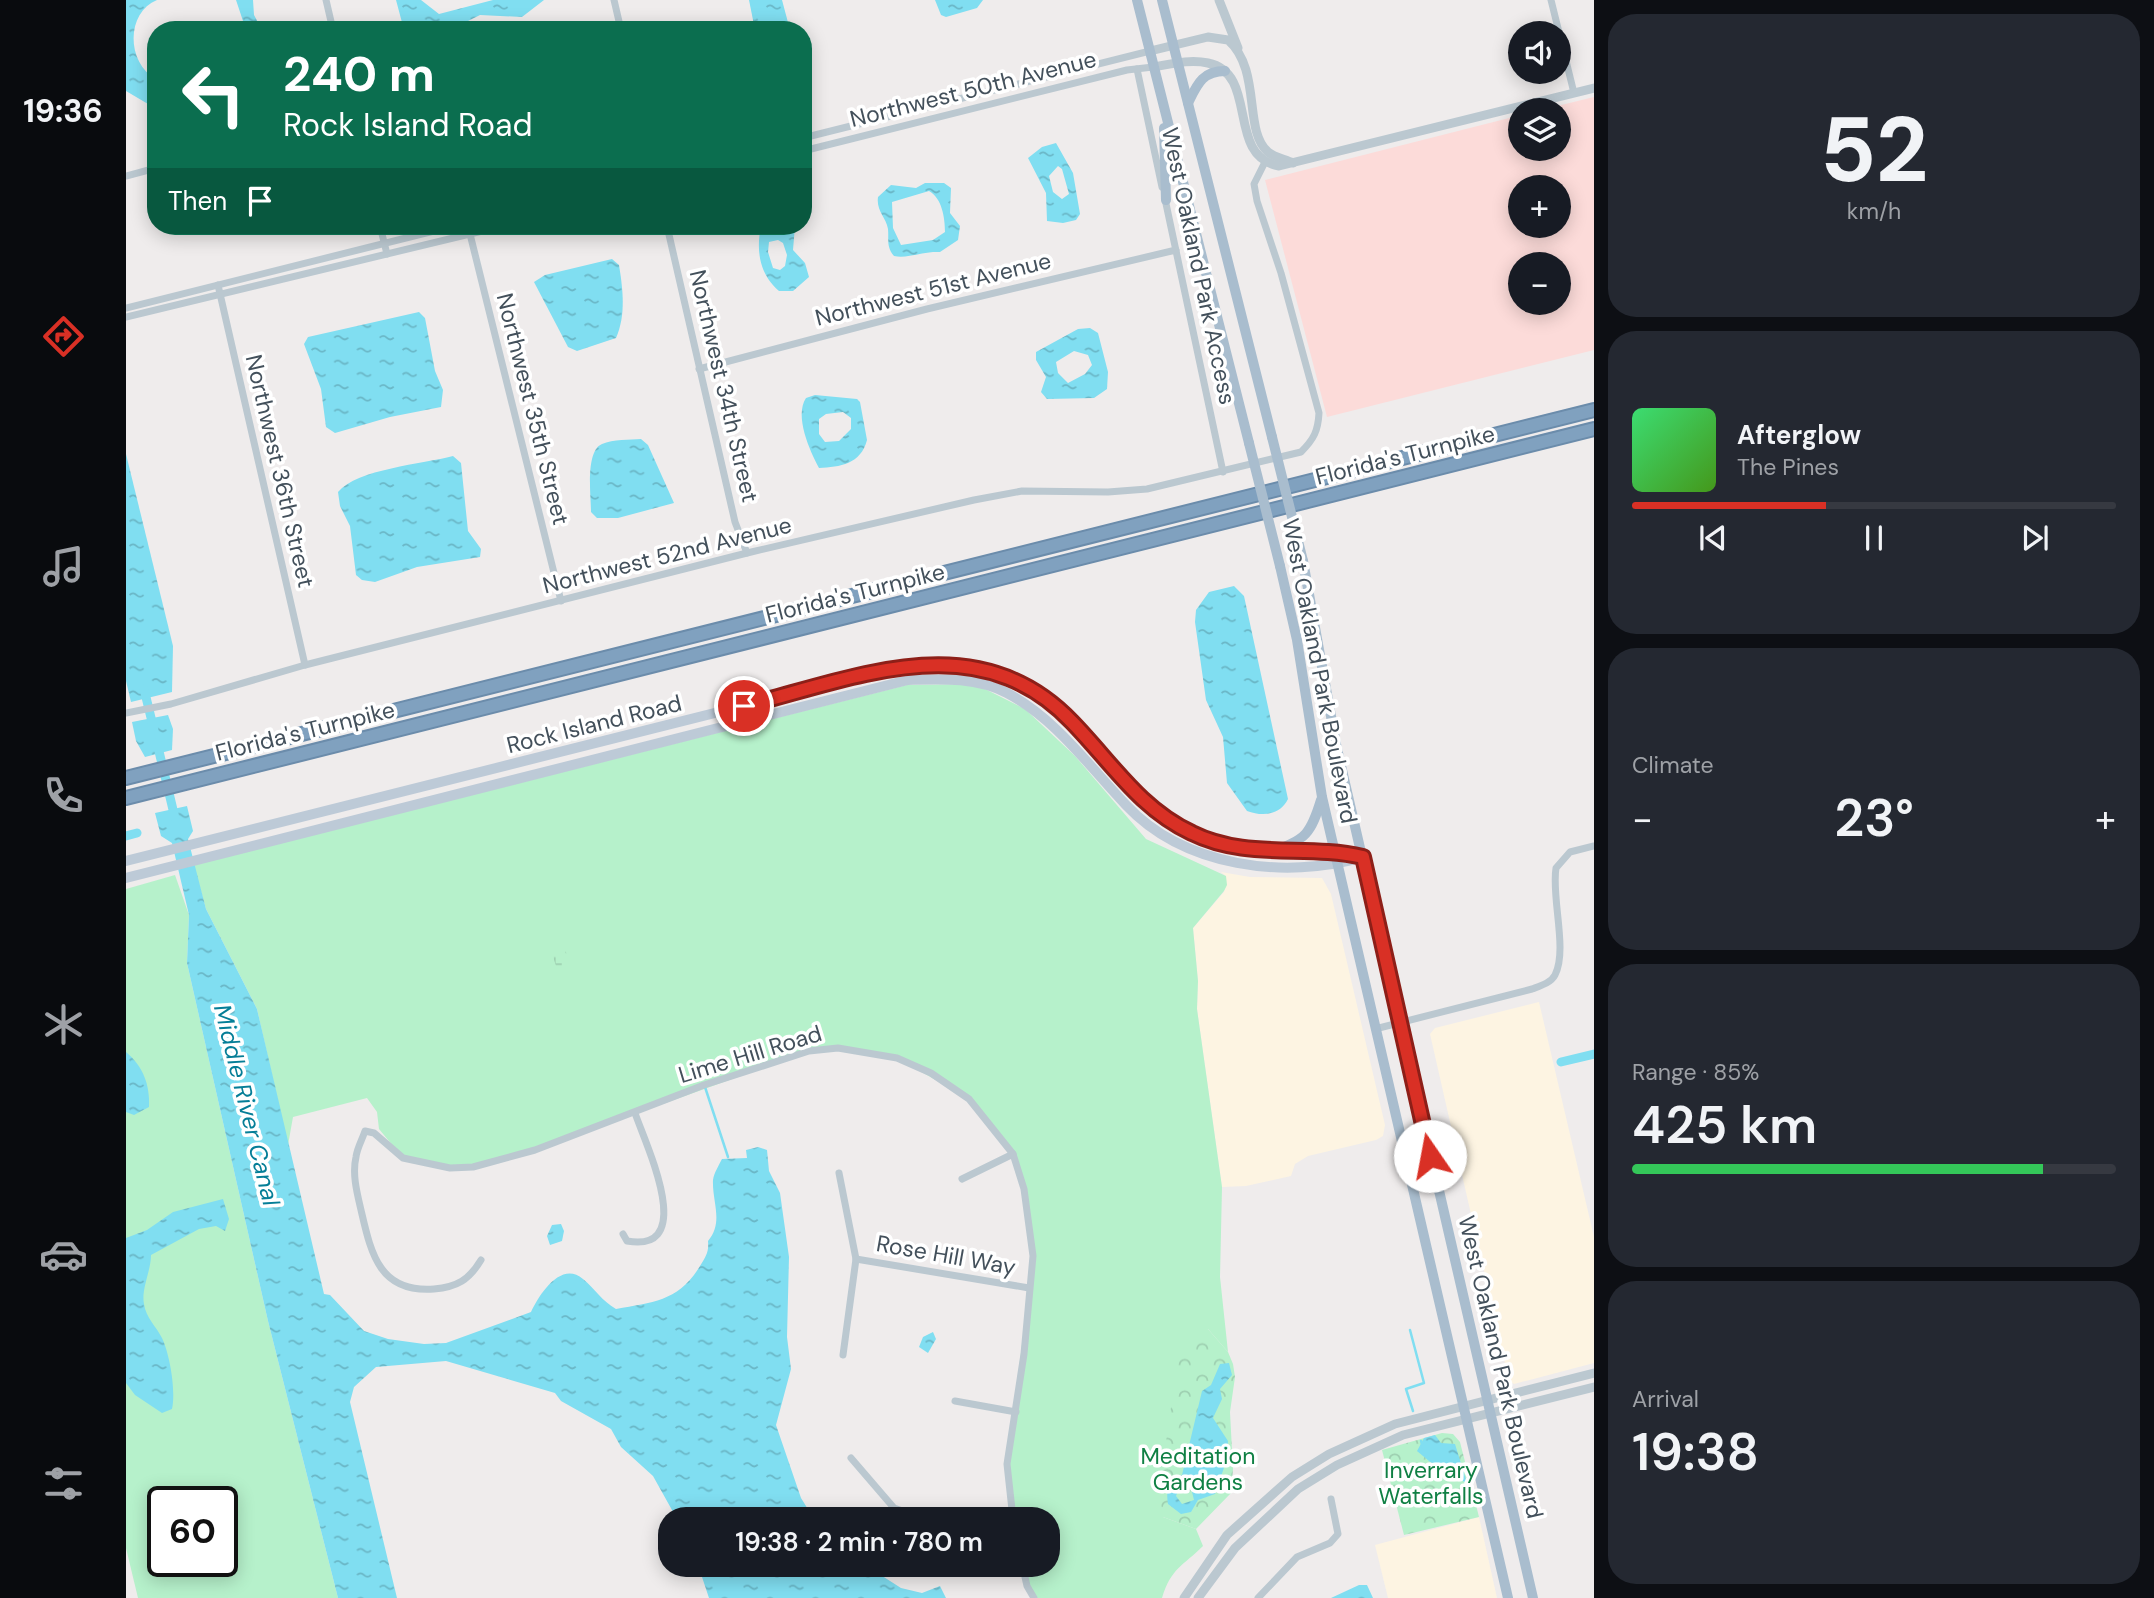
<!DOCTYPE html>
<meta charset="utf-8">
<style>
body{margin:0;font-family:"DM Sans",sans-serif;background:#242831;color:#f1f3f6;height:100vh;display:flex;flex-direction:column;font-size:26px;white-space:nowrap}
*{box-sizing:border-box;margin:0}
p{font-size:23px;color:#9ea1a6}
.icon{flex:none;width:38px;height:38px;fill:none;stroke:currentColor;stroke-width:2;stroke-linecap:round;stroke-linejoin:round}
.map{position:relative;flex:1;overflow:hidden}
.sheet{display:flex;flex-direction:column;gap:14px;padding:14px;background:#0d0f14;width:560px}
.sheet>*{flex:none}
.guide{position:absolute;left:21px;top:21px;width:665px;height:214px;border-radius:28px;box-shadow:0 4px 18px #0003;background:#0b6e4f;color:#fff;overflow:hidden}
.tools{position:absolute;left:1382px;top:21px;display:grid;gap:14px}
.tools a{display:grid;place-items:center;width:63px;height:63px;border-radius:50%;background:#171b24;box-shadow:0 4px 18px #0003;font-size:35px}
.speed{position:absolute;left:21px;top:1486px;display:flex;gap:14px;font-size:35px;font-weight:700;text-align:center}
.speed>*{display:grid;place-content:center;width:91px;height:91px;border-radius:50%;background:#171b24;box-shadow:0 4px 18px #0003;line-height:1}
.speed .limit{border:4px solid #111;border-radius:10px;background:#fff;color:#111}
.pin{position:absolute;display:grid;place-items:center;width:60px;height:60px;color:#fff;margin:-30px;border:4px solid #fff;border-radius:50%;box-shadow:0 2px 7px #0007}
.me{position:absolute;width:77px;margin:-38px;rotate:348deg;stroke-linejoin:round;filter:drop-shadow(0 0 5px #0008)}
.turn{display:flex;align-items:center;gap:24px;height:147px;padding:0 21px;font-size:32px}
.turn .icon{width:91px;height:91px;stroke-width:2.5}
.turn b{display:block;font-size:49px;line-height:60px}
.then{display:flex;align-items:center;height:66px;padding:0 21px;background:#0003;gap:14px;font-size:26px}
.big{font-size:52px;font-weight:600;line-height:1.1}
.sheet .card{flex:1;display:flex;flex-direction:column;justify-content:center;gap:10px;min-width:0;padding:0 24px;border-radius:28px;background:#242831}
.sheet .dial{align-items:center;gap:0}
.dial b{font-size:91px;line-height:1}
.song{display:flex;align-items:center;gap:21px}
.cover{width:84px;height:84px;border-radius:10px;background:linear-gradient(135deg,hsl(140 70% 55%),hsl(100 70% 35%))}
.played{height:7px;border-radius:4px;background:linear-gradient(90deg,#d93025 40%,#363941 40%)}
.keys{display:flex;justify-content:space-around;direction:ltr}
.heat{display:flex;justify-content:space-between;align-items:center;font-size:38px;direction:ltr}
.charge{height:10px;border-radius:5px;background:linear-gradient(90deg,#34c759 85%,#363941 0)}
.trip{position:absolute;left:532px;top:1507px;width:402px;height:70px;border-radius:28px;background:#171b24;box-shadow:0 4px 18px #0003;font-weight:600;line-height:70px;text-align:center}
main{display:flex;flex:1;min-height:0}
.menu{display:flex;flex-direction:column;width:126px;justify-content:space-around;align-items:center;background:#090b0e;color:#9ea1a6}
.menu .icon{width:49px;height:49px}
.menu .active{color:#d93025}
.menu b{font-size:32px;color:#f1f3f6}
.map>svg:first-child{display:block}
.commercial{fill:#fdf4e2}
.medical{fill:#fcdbd9;fill-rule:evenodd}
.grass{fill:#b6f1cb;fill-rule:evenodd}
.wetland{fill:url(#wetland-marsh)}
.park{fill:url(#park-crowns)}
.water{fill:url(#water-ripples);fill-rule:evenodd}
.lines{fill:none;stroke-linecap:round;stroke-linejoin:round}
.stream{stroke:#80def1;stroke-width:2.5}
.canal{stroke:#80def1;stroke-width:9}
.motorway-casing{stroke:#6b8cab;stroke-width:16}
.minor{stroke:#bbc8d0;stroke-width:7}
.tertiary{stroke:#bbc8d0;stroke-width:9}
.secondary{stroke:#bdcad7;stroke-width:10}
.primary{stroke:#a9bdce;stroke-width:10}
.motorway{stroke:#80a1bf;stroke-width:12}
.primary-bridge{stroke:#a9bdce;stroke-width:10}
.route-casing{stroke:#8d1f18;stroke-width:18}
.route{stroke:#d93025;stroke-width:12}
.labels{text-anchor:middle;dominant-baseline:central;stroke-width:7;stroke-linejoin:round;paint-order:stroke}
.street-label{font-size:23px;fill:#43505b;stroke:#fff}
.park-label{font-size:23px;fill:#108044;stroke:#fff}
.water-label{font-size:24px;font-style:italic;fill:#057e97;stroke:#fff}
</style>
<main>
<nav class="menu">
<b>19:36</b>
<svg class="icon active" aria-label="directions" viewBox="0 0 24 24"><path d="M12 3l9 9-9 9-9-9zM9 14v-3h6M13 9l2 2-2 2"/></svg>
<svg class="icon" aria-label="music" viewBox="0 0 24 24"><path d="M9 18V5l10-2v13"/><circle cx="6" cy="18" r="3"/><circle cx="16" cy="16" r="3"/></svg>
<svg class="icon" aria-label="phone" viewBox="0 0 24 24"><path d="M5 4h4l2 5-3 2q2 4 5 5l2-3 5 2v4C11 20 4 13 5 4z"/></svg>
<svg class="icon" aria-label="climate" viewBox="0 0 24 24"><path d="M12 3v18M4 7l16 10M4 17L20 7"/></svg>
<svg class="icon" aria-label="car" viewBox="0 0 24 24"><path d="M5 17H2v-5l4-1 3-4h7l3 4 3 1v5h-3M9 17h6M6 11h13"/><circle cx="7" cy="17" r="2"/><circle cx="17" cy="17" r="2"/></svg>
<svg class="icon" aria-label="filters" viewBox="0 0 24 24"><path d="M4 7h16M4 17h16"/><circle cx="9" cy="7" r="2"/><circle cx="15" cy="17" r="2"/></svg>
</nav>
<div class="map">
<svg width="1468" height="1598" viewBox="0 0 1468 1598">
<defs>
<pattern id="wetland-marsh" width="20" height="14" patternUnits="userSpaceOnUse" patternTransform="scale(1.75)"><rect width="20" height="14" fill="#b6f1cb"/><path d="M1 5h8M5 5V1M11 12h8M15 12V8" fill="none" stroke="#9ed0b1"/></pattern>
<pattern id="park-crowns" width="20" height="18" patternUnits="userSpaceOnUse" patternTransform="scale(1.75)"><rect width="20" height="18" fill="#b6f1cb"/><path d="M2 6a3 3 0 1 1 6 0M12 15a3 3 0 1 1 6 0" fill="none" stroke="#9ed0b1"/></pattern>
<pattern id="water-ripples" width="26" height="14" patternUnits="userSpaceOnUse" patternTransform="scale(1.75)"><rect width="26" height="14" fill="#80def1"/><path d="M2 4q2-2 4 0t4 0M15 11q2-2 4 0t4 0" fill="none" stroke="#6ab6c6"/></pattern>
</defs>
<rect width="100%" height="100%" fill="#efecec"/>
<g class="commercial">
<polygon points="1095,872 1124,877 1196,878 1205,894 1259,1125 1257,1136 1250,1140 1182,1156 1169,1164 1165,1176 1120,1186 1096,1187 1071,1009 1072,981 1067,928 1098,892 1100,876"/>
<polygon points="1413,1002 1468,1237 1468,1363 1388,1384 1383,1381 1304,1034 1309,1028"/>
<polygon points="1353,1517 1371,1598 1262,1598 1249,1545"/>
</g>
<path class="medical" d="M 1468,97 L 1468,350 L 1201,417 L 1139,180 L 1395,115 L 1395,149 L 1433,149 L 1433,110 L 1415,110 ZM 1395,187 L 1433,187 L 1433,226 L 1395,226 ZM 1395,264 L 1433,264 L 1433,303 L 1395,303 Z"/>
<g class="grass">
<path d="M 849,684 L 899,709 L 949,756 L 1020,839 L 1100,876 L 1101,885 L 1098,891 L 1067,928 L 1072,981 L 1071,1009 L 1096,1187 L 1094,1277 L 1102,1352 L 1082,1329 L 1037,1517 L 1070,1529 L 1077,1546 C 1057,1566 1045,1568 1036,1598 L 908,1598 L 896,1565 L 922,1564 L 922,1519 L 887,1519 L 881,1464 L 907,1256 L 903,1219 L 887,1154 L 843,1099 L 771,1058 L 712,1048 L 684,1051 L 409,1150 L 347,1167 L 324,1168 L 277,1158 L 253,1129 L 251,1112 L 241,1098 L 167,1117 L 162,1145 L 131,1009 L 80,909 L 69,870 L 68,865 L 781,685 Z"/>
<path d="M 49,875 L 63,915 L 61,963 L 142,1321 L 212,1598 L 12,1598 L 0,1548 L 0,889 ZM 37,1502 L 96,1502 L 96,1561 L 37,1561 Z"/>
</g>
<polygon class="wetland" points="434,944 444,958 453,962 450,967 430,966 424,947"/>
<g class="park">
<polygon points="1082,1329 1102,1352 1107,1364 1109,1377 1104,1412 1107,1469 1105,1493 1070,1529 1037,1517 1033,1490 1055,1338"/>
<polygon points="1316,1433 1327,1434 1334,1442 1353,1517 1278,1535 1256,1450"/>
</g>
<g class="water">
<path d="M 0,0 L 31,0 C 0,12 0,63 30,79 L 30,104 L 22,104 L 0,91 Z"/>
<polygon points="110,0 127,0 128,15 136,30 120,30"/>
<polygon points="270,0 295,0 313,14 367,0 418,0 396,17 354,15 324,30 278,30"/>
<polygon points="623,0 656,0 664,30 629,30"/>
<polygon points="809,0 857,0 851,8 820,17 815,15"/>
<path d="M 930,143 L 947,173 L 954,214 L 950,220 L 937,223 L 921,221 L 920,193 L 902,158 L 916,147 ZM 932,166 L 936,169 L 943,194 L 936,199 L 927,192 L 923,176 Z"/>
<path d="M 799,183 L 818,183 L 825,188 L 824,213 L 834,226 L 832,240 L 814,252 C 796,251 782,259 768,256 C 760,246 763,240 762,229 C 760,217 750,211 752,197 L 765,185 L 790,188 ZM 803,191 C 816,198 819,218 819,232 L 807,240 L 775,245 L 767,228 L 766,202 Z"/>
<path d="M 635,226 L 669,226 L 667,250 L 679,263 L 683,277 L 667,291 L 653,291 C 633,274 630,250 635,226 ZM 652,240 L 657,243 L 661,255 L 659,266 L 654,270 L 647,268 L 642,252 L 643,242 Z"/>
<path d="M 486,259 L 493,265 C 497,290 500,315 490,338 L 451,351 L 442,347 L 408,282 L 419,275 Z"/>
<polygon points="293,312 299,318 309,371 317,390 315,407 264,417 209,433 200,427 195,389 178,344 182,337"/>
<path d="M 952,329 L 964,328 L 972,333 L 982,372 L 981,389 L 968,398 L 921,399 L 915,392 L 920,377 L 910,360 L 910,352 ZM 948,351 L 962,355 L 966,365 L 959,374 L 942,383 L 932,373 L 930,362 Z"/>
<path d="M 689,395 L 731,399 L 734,402 L 741,440 C 735,464 714,467 693,468 C 684,451 668,416 680,398 ZM 717,412 L 725,418 L 725,429 L 713,441 L 699,442 L 693,434 L 693,419 L 700,414 Z"/>
<path d="M 515,439 L 522,445 L 548,503 L 492,518 L 471,518 L 465,512 C 465,496 459,451 476,444 C 487,439 504,440 515,439 Z"/>
<polygon points="0,454 47,646 46,692 5,702 0,681"/>
<path d="M 327,456 L 335,463 L 342,531 L 355,549 L 354,557 L 291,567 L 249,582 L 236,580 L 230,575 L 224,526 L 214,506 L 212,492 C 231,469 297,464 327,456 Z"/>
<path d="M 1108,586 L 1118,596 L 1162,799 C 1154,815 1137,817 1121,811 L 1101,783 L 1097,737 L 1080,700 L 1069,622 L 1070,610 L 1083,592 Z"/>
<polygon points="42,715 47,729 46,750 19,757 10,741 6,722"/>
<path d="M 61,806 L 67,831 L 62,839 L 80,909 L 131,1009 L 198,1294 L 204,1295 L 238,1331 L 262,1339 L 298,1344 L 320,1343 L 405,1312 C 413,1295 435,1260 457,1279 C 469,1289 476,1301 490,1309 C 528,1302 553,1301 574,1266 C 580,1256 583,1252 582,1241 C 598,1222 586,1202 587,1180 C 588,1173 593,1165 596,1159 L 621,1158 L 620,1150 L 632,1147 L 641,1150 L 643,1171 L 654,1193 L 663,1257 L 661,1337 L 665,1369 L 650,1425 L 675,1498 L 688,1519 L 551,1519 L 527,1476 L 495,1447 L 485,1429 L 435,1401 L 429,1393 L 320,1361 L 250,1367 L 228,1387 L 224,1402 L 271,1598 L 212,1598 L 142,1321 L 61,963 L 63,915 L 46,843 L 35,836 L 29,813 Z"/>
<path d="M 0,1052 C 17,1066 24,1085 23,1107 L 8,1115 L 0,1112 Z"/>
<path d="M 97,1199 L 103,1219 L 99,1231 L 90,1226 L 73,1229 L 25,1255 C 25,1271 15,1289 18,1304 C 20,1318 30,1326 36,1338 C 44,1355 50,1391 46,1409 L 36,1413 L 9,1395 L 0,1383 L 0,1238 L 21,1230 L 47,1212 Z"/>
<polygon points="435,1224 438,1231 436,1241 424,1245 421,1236 426,1225"/>
<polygon points="807,1332 810,1339 802,1353 793,1347 797,1337"/>
<path d="M 1103,1363 L 1106,1375 L 1094,1389 L 1096,1399 L 1087,1418 L 1102,1441 L 1101,1459 L 1089,1494 L 1072,1500 L 1065,1512 L 1055,1514 L 1042,1504 C 1040,1488 1042,1482 1056,1475 L 1076,1391 L 1085,1385 L 1094,1364 ZM 1064,1484 L 1068,1500 L 1056,1504 L 1050,1496 L 1054,1486 Z"/>
<polygon points="1309,1435 1315,1443 1329,1444 1341,1483 1315,1471 1291,1451 1298,1438"/>
<polygon points="572,1565 739,1565 775,1588 796,1593 814,1586 820,1598 583,1598"/>
<polygon points="1233,1585 1241,1585 1247,1598 1205,1598"/>
</g>
<g class="lines">
<g class="stream">
<polyline points="579,1087 602,1157"/>
<polyline points="1284,1330 1298,1383 1280,1389 1287,1411"/>
<polyline points="1295,1441 1297,1448"/>
</g>
<g class="canal">
<polyline points="18,689 28,730"/>
<polyline points="31,743 49,818"/>
<polyline points="0,836 11,833"/>
<polyline points="1435,1062 1468,1054"/>
</g>
<defs>
<g id="motorway">
<polyline points="0,778 1468,410"/>
<polyline points="0,798 1468,429"/>
</g>
</defs>
<use href="#motorway" class="motorway-casing"/>
<g class="minor">
<polyline points="200,0 207,30"/>
<polyline points="488,0 495,30"/>
<polyline points="1425,0 1448,93"/>
<polyline points="1011,69 1036,187"/>
<polyline points="677,138 1024,51"/>
<polyline points="677,151 1001,70 1027,67"/>
<polyline points="0,176 30,168"/>
<polyline points="1039,199 1097,472"/>
<polyline points="254,226 261,254"/>
<polyline points="342,226 435,601"/>
<polyline points="541,226 609,522 621,553"/>
<polyline points="92,285 179,665"/>
<polyline points="0,308 328,226"/>
<polyline points="0,317 377,226"/>
<polyline points="573,369 801,309 1050,250"/>
<path d="M 0,713 L 45,704 L 179,665 L 621,553 L 848,500 L 896,491 L 982,492 L 1021,489 L 1175,452 C 1188,439 1192,431 1193,413 L 1155,273 L 1131,201 L 1128,184 L 1139,162"/>
<path d="M 1249,1029 L 1406,989 C 1414,986 1425,983 1429,975 C 1442,950 1425,897 1430,868 L 1444,852 L 1468,846"/>
<polyline points="713,1173 730,1259 717,1355"/>
<polyline points="836,1179 887,1154"/>
<path d="M 497,1234 L 501,1241 C 573,1254 519,1143 509,1113"/>
<polyline points="730,1259 903,1288"/>
<path d="M 355,1260 C 343,1280 331,1287 308,1289 C 253,1293 245,1253 235,1210 C 231,1193 226,1174 230,1157 C 231,1148 236,1140 239,1131 L 248,1133 L 277,1158 L 324,1168 L 347,1167 L 409,1150 L 578,1085 L 683,1051 L 712,1048 L 771,1058 L 805,1073 L 843,1099 L 887,1154 L 898,1189 L 907,1256 L 898,1354 L 881,1464 L 887,1519"/>
<polyline points="829,1401 890,1412"/>
<polyline points="725,1458 768,1508 799,1519"/>
<polyline points="896,1564 901,1586 908,1598"/>
<polyline points="1132,1598 1171,1557 1204,1543 1212,1534 1205,1499"/>
</g>
<g class="tertiary">
<polyline points="1093,0 1112,48"/>
<path d="M 1024,51 L 1082,37 L 1102,40 C 1136,70 1117,131 1142,152 C 1149,158 1159,159 1167,163"/>
<path d="M 1027,67 C 1045,64 1064,59 1082,63 C 1134,74 1099,156 1153,166 L 1468,88"/>
<polyline points="1058,1598 1101,1535 1166,1477 1203,1454 1269,1424 1468,1373"/>
<polyline points="1072,1598 1109,1548 1172,1489 1211,1465 1277,1435 1468,1387"/>
</g>
<g class="secondary">
<path d="M 0,861 L 780,665 C 867,662 913,681 970,748 C 998,782 1025,813 1064,833 C 1119,860 1180,844 1237,857"/>
<path d="M 0,878 L 782,680 C 815,679 850,677 881,693 C 930,719 962,765 1000,805 C 1058,867 1159,880 1237,857"/>
</g>
<g class="primary">
<polyline points="1011,0 1123,443"/>
<polyline points="1036,0 1146,437"/>
<path d="M 1062,103 C 1071,85 1076,71 1099,71"/>
<polyline points="1038,128 1040,200"/>
<polyline points="1177,561 1210,744 1407,1598"/>
<polyline points="1154,566 1171,640 1196,797 1382,1598"/>
<path d="M 1147,851 C 1180,840 1185,833 1195,800"/>
</g>
<use href="#motorway" class="motorway"/>
<g class="primary-bridge">
<polyline points="1146,437 1177,561"/>
<polyline points="1123,443 1154,566"/>
</g>
</g>
<g class="lines">
<defs>
<path id="route" d="M 618,706 C 730,678 852,623 946,722 C 985,762 1014,809 1066,833 C 1120,860 1180,844 1237,857 L 1304,1156"/>
</defs>
<use href="#route" class="route-casing"/>
<use href="#route" class="route"/>
</g>
<g class="labels">
<g class="street-label">
<text transform="translate(847 89) rotate(-14)">Northwest 50th Avenue</text>
<text transform="translate(1073 266) rotate(78)">West Oakland Park Access</text>
<text transform="translate(807 289) rotate(-14)">Northwest 51st Avenue</text>
<text transform="translate(598 386) rotate(77)">Northwest 34th Street</text>
<text transform="translate(407 409) rotate(76)">Northwest 35th Street</text>
<text transform="translate(1279 455) rotate(-14)">Florida's Turnpike</text>
<text transform="translate(154 471) rotate(77)">Northwest 36th Street</text>
<text transform="translate(541 555) rotate(-14)">Northwest 52nd Avenue</text>
<text transform="translate(729 593) rotate(-14)">Florida's Turnpike</text>
<text transform="translate(1194 671) rotate(79)">West Oakland Park Boulevard</text>
<text transform="translate(468 724) rotate(-14)">Rock Island Road</text>
<text transform="translate(179 731) rotate(-14)">Florida's Turnpike</text>
<text transform="translate(624 1054) rotate(-17)">Lime Hill Road</text>
<text transform="translate(820 1255) rotate(10)">Rose Hill Way</text>
<text transform="translate(1375 1367) rotate(77)">West Oakland Park Boulevard</text>
</g>
<g class="park-label">
<text x="1072" y="1456">Meditation<tspan x="1072" dy="26">Gardens</tspan></text>
<text x="1305" y="1470">Inverrary<tspan x="1305" dy="26">Waterfalls</tspan></text>
</g>
<g class="water-label">
<text transform="translate(121 1105) rotate(76)">Middle River Canal</text>
</g>
</g>
</svg>
<div class="tools">
<a><svg class="icon" aria-label="sound" viewBox="0 0 24 24"><path d="M4 9h4l5-4v14l-5-4H4zM17 9q2 3 0 6"/></svg></a>
<a><svg class="icon" aria-label="layers" viewBox="0 0 24 24"><path d="M12 4l9 5-9 5-9-5zM3 14l9 5 9-5"/></svg></a>
<a>+</a>
<a>−</a>
</div>
<div class="speed"><div class="limit">60</div></div>
<div class="pin" style="left:618px;top:706px;background:#d93025"><svg class="icon" aria-label="arrive" viewBox="0 0 24 24"><path d="M6 21V4h12l-3 4 3 4H6"/></svg></div>
<svg class="me" style="left:1304px;top:1156px" viewBox="-20 -20 40 40"><circle r="19" fill="#fff"/><path d="M0-13L10 11 0 6-10 11z" fill="#d93025"/></svg>
<div class="trip">19:38 · 2 min · 780 m</div>
<div class="guide">
<div class="turn"><svg class="icon" aria-label="left" viewBox="0 0 24 24"><path d="M17 20v-9H6M10 6l-5 5 5 5"/></svg><div><b>240 m</b>Rock Island Road</div></div>
<div class="then">Then<svg class="icon" aria-label="arrive" viewBox="0 0 24 24"><path d="M6 21V4h12l-3 4 3 4H6"/></svg></div>
</div>
</div>
<section class="sheet">
<div class="card dial"><b>52</b><p>km/h</p></div>
<div class="card">
<div class="song"><i class="cover"></i><div><b>Afterglow</b><p>The Pines</p></div></div>
<div class="played"></div>
<div class="keys"><svg class="icon" aria-label="previous" viewBox="0 0 24 24"><path d="M18 5L8 12l10 7zM5 5v14"/></svg><svg class="icon" aria-label="pause" viewBox="0 0 24 24"><path d="M8 5v14M16 5v14"/></svg><svg class="icon" aria-label="next" viewBox="0 0 24 24"><path d="M6 5l10 7-10 7zM19 5v14"/></svg></div>
</div>
<div class="card"><p>Climate</p>
<div class="heat"><a>−</a><b class="big">23°</b><a>+</a></div>
</div>
<div class="card"><p>Range · 85%</p><b class="big">425 km</b><div class="charge"></div></div>
<div class="card"><p>Arrival</p><b class="big">19:38</b></div>
</section>
</main>
